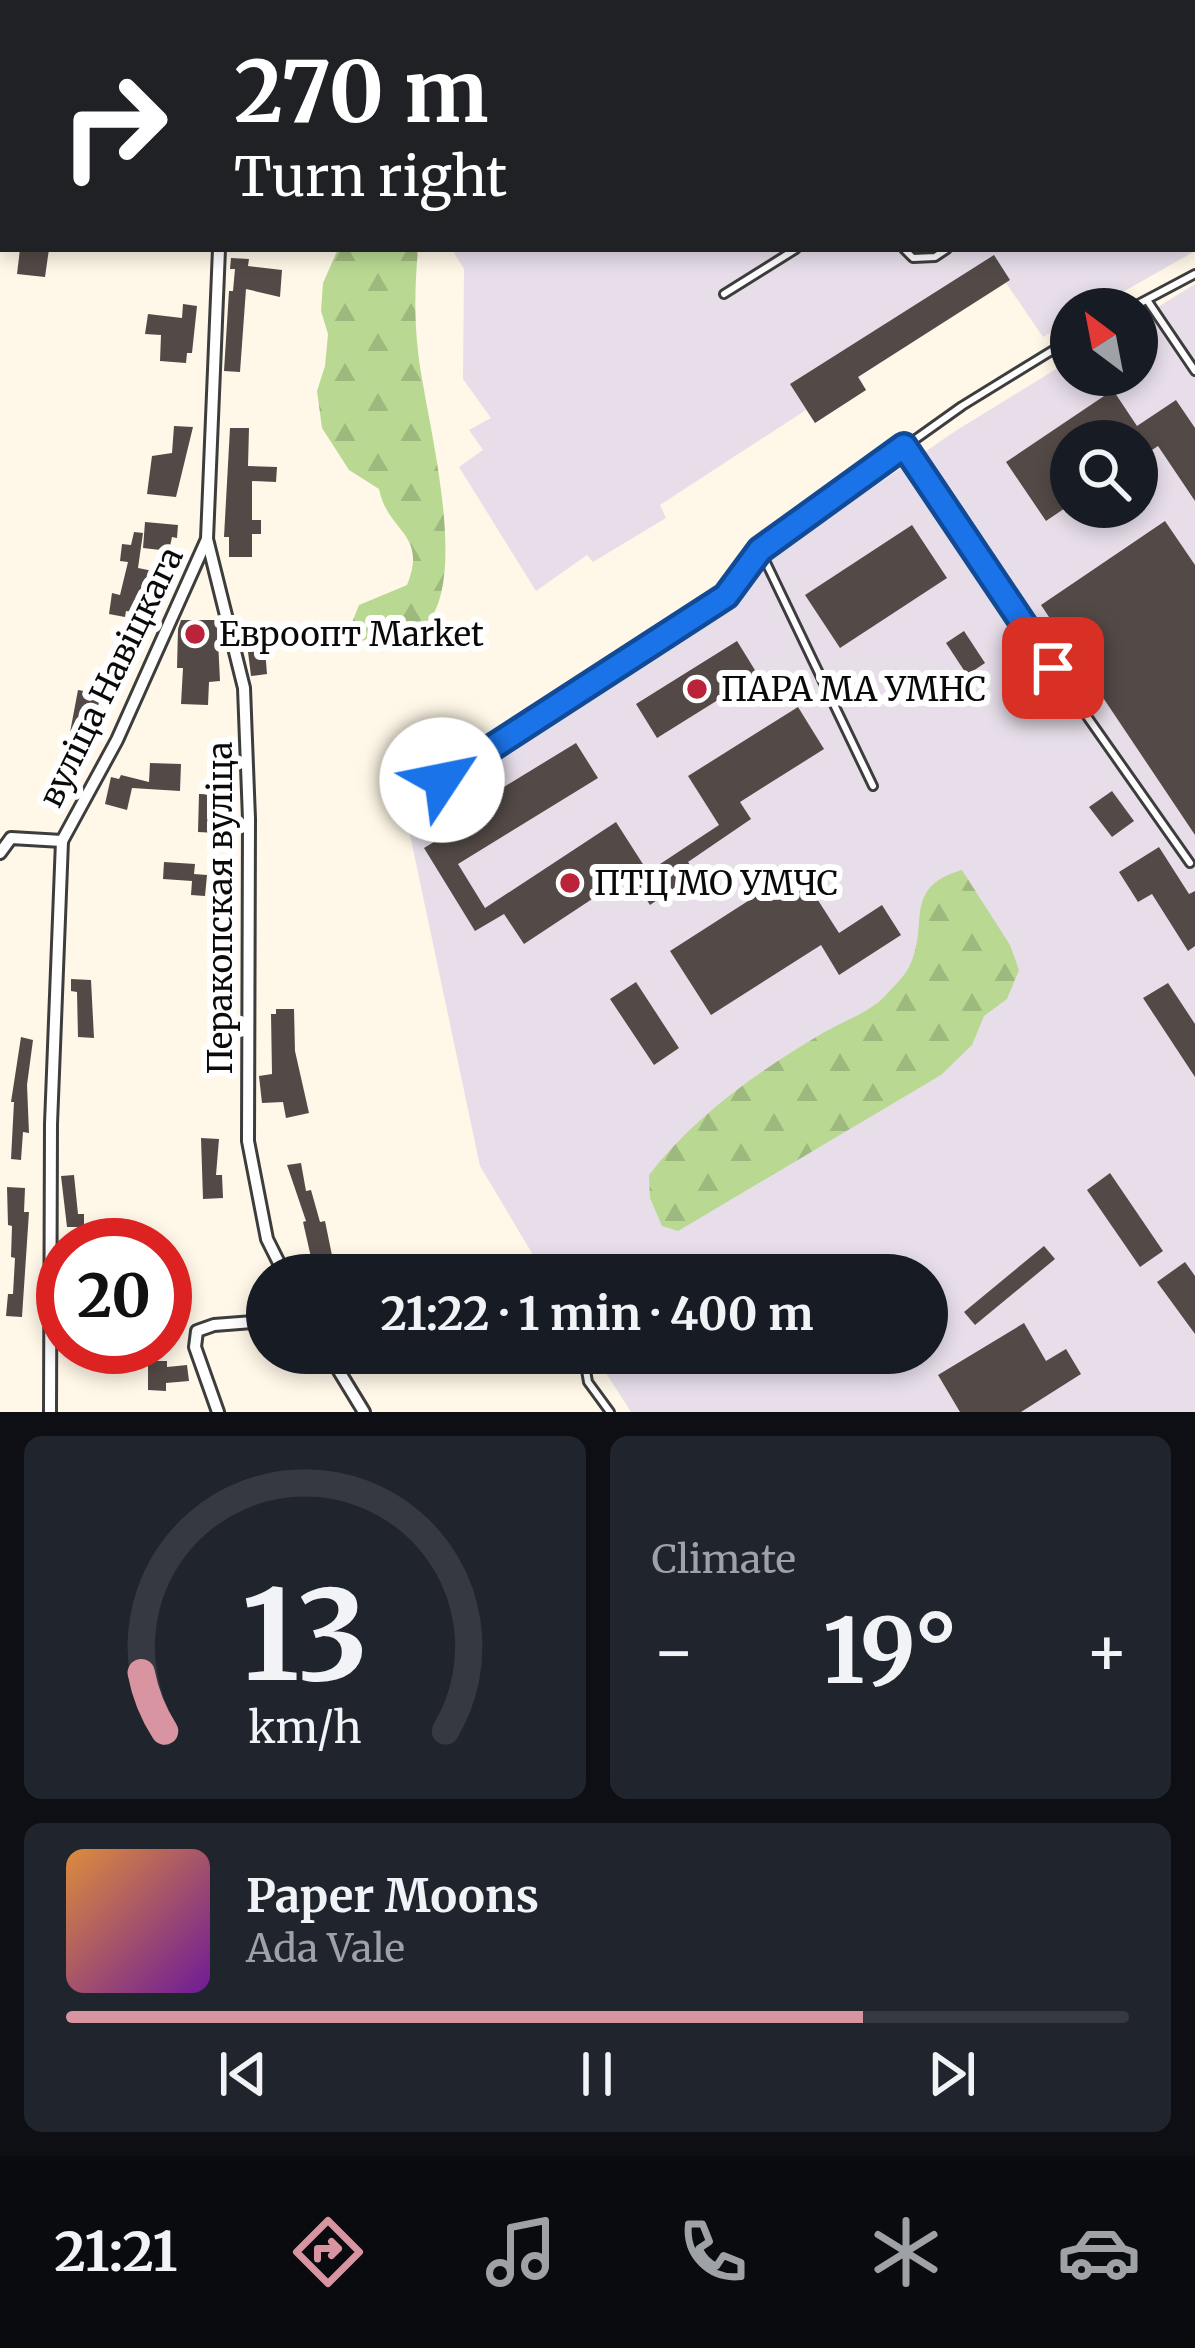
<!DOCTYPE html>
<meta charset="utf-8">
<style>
body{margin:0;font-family:Merriweather,serif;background:#20242c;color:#f1f3f6;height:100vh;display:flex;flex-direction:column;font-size:45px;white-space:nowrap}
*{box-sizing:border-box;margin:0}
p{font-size:39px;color:#9ea1a6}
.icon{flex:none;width:66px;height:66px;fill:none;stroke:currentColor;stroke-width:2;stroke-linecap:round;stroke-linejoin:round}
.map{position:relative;height:1412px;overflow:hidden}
.side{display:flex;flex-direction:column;gap:24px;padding:24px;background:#0d0f14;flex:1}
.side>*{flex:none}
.guide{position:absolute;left:0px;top:0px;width:1197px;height:252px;box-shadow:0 6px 18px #0003;background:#202124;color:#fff;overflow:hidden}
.needle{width:78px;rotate:328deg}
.buttons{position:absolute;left:1050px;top:288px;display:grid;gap:24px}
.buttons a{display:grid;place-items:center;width:108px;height:108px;border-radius:50%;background:#171b24;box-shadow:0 6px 18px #0003;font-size:60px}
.speed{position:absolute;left:36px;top:1218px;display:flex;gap:24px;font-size:60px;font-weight:700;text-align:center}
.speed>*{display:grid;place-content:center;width:156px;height:156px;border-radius:50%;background:#171b24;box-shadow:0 6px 18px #0003;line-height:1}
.speed .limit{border:18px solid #d22;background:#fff;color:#111}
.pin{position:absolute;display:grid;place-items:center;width:102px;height:102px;color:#fff;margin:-51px;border-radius:24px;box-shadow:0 6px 18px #0006}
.me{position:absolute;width:132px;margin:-66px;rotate:56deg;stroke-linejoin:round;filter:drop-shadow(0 0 9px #0008)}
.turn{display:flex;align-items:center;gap:42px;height:252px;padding:0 36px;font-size:54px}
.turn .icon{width:156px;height:156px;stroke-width:2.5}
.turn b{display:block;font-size:84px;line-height:102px}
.big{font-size:90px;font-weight:700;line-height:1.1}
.side .card{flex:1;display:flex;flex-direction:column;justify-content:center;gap:18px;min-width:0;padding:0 42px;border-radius:18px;background:#20242c}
.side .dial{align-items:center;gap:0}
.dial svg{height:312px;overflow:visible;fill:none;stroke:#363941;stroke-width:7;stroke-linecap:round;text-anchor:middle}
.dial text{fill:#f1f3f6;stroke:none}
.song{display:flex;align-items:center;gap:36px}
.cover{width:144px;height:144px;border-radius:18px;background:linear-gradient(135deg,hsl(30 70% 55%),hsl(280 70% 35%))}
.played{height:12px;border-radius:6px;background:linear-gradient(90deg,#d895a1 75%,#363941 75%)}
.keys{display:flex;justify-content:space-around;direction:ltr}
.heat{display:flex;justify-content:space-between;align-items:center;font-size:66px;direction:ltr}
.side .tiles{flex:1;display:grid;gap:24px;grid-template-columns:1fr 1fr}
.card:last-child{grid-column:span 2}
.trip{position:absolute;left:246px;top:1254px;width:702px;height:120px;border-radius:60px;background:#171b24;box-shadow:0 6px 18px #0003;font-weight:700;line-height:120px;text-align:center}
.dock{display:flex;height:192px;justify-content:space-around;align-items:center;background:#090b0e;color:#9ea1a6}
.dock .icon{width:84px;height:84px}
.dock .selected{color:#d895a1}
.dock b{font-size:54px;color:#f1f3f6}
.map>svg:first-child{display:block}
.industrial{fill:#e7deea;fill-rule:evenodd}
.forest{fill:url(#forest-firs)}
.building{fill:#534a47}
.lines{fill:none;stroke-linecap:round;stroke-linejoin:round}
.lane-casing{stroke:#3d3d3d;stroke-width:12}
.street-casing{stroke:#3d3d3d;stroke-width:16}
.lane{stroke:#fff;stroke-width:6}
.street{stroke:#fff;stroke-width:10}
.route-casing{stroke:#114b97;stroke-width:30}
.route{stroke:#1a73e8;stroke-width:21}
.poi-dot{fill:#ba2339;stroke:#fff;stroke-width:4.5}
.labels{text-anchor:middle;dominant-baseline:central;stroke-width:12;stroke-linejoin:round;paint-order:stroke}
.poi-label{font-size:33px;fill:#0a0a0a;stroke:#fff;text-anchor:start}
.street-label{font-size:33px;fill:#0a0a0a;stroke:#fff}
</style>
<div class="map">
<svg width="1195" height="1412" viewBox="0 0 1195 1412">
<defs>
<pattern id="forest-firs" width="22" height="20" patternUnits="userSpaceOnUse" patternTransform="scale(3)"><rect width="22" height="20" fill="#b9d992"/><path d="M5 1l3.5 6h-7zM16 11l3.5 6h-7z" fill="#9eb97d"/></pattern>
</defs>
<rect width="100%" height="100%" fill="#fff8e8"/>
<g class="industrial">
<polygon points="513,0 1164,0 1166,3 514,3"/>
<polygon points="1194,193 1195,251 1093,309 1071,309 1071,321 1043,337 1006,283 859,376 866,390 815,423 806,410 660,505 666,518 593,562 587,555 536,591 459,467 483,450 469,430 491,418 463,379 464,269 454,253 460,249 1194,249"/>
<path d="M 1195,284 L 1195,1412 L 631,1412 L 593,1353 L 927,1353 L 927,1275 L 545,1275 L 480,1166 L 402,797 L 724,589 L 957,430 L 1071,360 L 1071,375 L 1137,375 L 1137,320 ZM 1071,441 L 1137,441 L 1137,507 L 1071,507 Z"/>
</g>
<g class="forest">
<path d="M 338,249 L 418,249 C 415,284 414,317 418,351 C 424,413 476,590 419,631 C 403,643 374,641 356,640 L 349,630 L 359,605 L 407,585 C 428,533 388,533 379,489 L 349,470 L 322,428 L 317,391 L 325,366 L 328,334 L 321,311 L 323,283 Z"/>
<path d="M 962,870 L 1010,945 L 1019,970 L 1007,999 L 984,1016 L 972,1045 L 941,1075 L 678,1231 L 662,1226 L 650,1198 L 649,1175 C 696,1115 756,1073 821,1034 C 841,1022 869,1013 885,996 C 893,987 904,977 909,967 C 931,925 900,888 962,870 Z"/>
</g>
<g class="building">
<polygon points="20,249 49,249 45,277 17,274"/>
<polygon points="994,255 1010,280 858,377 866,390 815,423 790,384"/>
<polygon points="231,258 249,259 248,266 282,270 280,297 246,289 240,372 224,371 229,291 233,291 235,269 230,269"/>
<polygon points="183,304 197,306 192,353 187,353 186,363 160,361 161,335 145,334 148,314 182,318"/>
<polygon points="1113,390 1137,426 1176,400 1195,428 1195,501 1158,446 1137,460 1137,441 1071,441 1071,504 1046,521 1006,462"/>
<polygon points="174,426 193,427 176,497 147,494 152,456 172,453"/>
<polygon points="230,428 249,428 248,466 277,467 276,482 252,481 252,520 261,520 261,534 252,534 252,557 229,557 229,537 224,537"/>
<polygon points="1165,521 1195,565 1195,835 1041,605"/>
<polygon points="145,522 178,525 177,538 172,537 169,551 143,548"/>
<polygon points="912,525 947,578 840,648 805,595"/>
<polygon points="134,532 143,533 138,568 163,573 154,616 126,611 125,617 109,614 112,593 120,595 128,562 120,561 122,544 131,545"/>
<polygon points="181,620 217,620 220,681 209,682 208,705 181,704 183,668 177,668 178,629"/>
<polygon points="263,625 267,674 251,676 245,628"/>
<polygon points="964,631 985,663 967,675 946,643"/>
<polygon points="737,641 758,675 657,738 636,704"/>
<polygon points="78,690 90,692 88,699 100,698 88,747 68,743"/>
<polygon points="798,707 824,749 740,802 751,819 688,862 696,873 650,905 630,874 524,944 504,914 475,931 424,848 472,819 466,810 576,743 598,778 458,864 485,908 616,822 648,872 719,825 688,776"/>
<polygon points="150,763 181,764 180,791 132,788 127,810 105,804 111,777 119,779 121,775 149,782"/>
<polygon points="1112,791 1134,821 1112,837 1089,807"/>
<polygon points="199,794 227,795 225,818 236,819 235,834 198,832"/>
<polygon points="1159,847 1189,894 1195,891 1195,946 1188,951 1152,894 1138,902 1119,872"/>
<polygon points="164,862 195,864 194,874 207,875 205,896 191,895 192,881 163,879"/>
<polygon points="798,869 839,933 882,905 901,935 839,975 821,945 711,1015 670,951"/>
<polygon points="71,979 91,980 94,1038 78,1037 77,992 71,991"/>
<polygon points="636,982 679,1048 654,1065 610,999"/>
<polygon points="1168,983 1195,1024 1195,1077 1143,998"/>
<polygon points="276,1009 294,1009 295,1051 309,1113 286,1118 283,1102 262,1103 259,1076 272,1074 271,1014 276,1014"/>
<polygon points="21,1037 33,1040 27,1085 29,1133 23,1132 21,1160 11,1159 14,1102 11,1102"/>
<polygon points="201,1138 219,1139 216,1175 222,1175 223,1198 203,1199"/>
<polygon points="301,1163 306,1191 311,1190 320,1222 325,1221 336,1275 315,1275 303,1222 306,1221 287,1165"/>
<polygon points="1110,1173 1163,1251 1140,1267 1087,1190"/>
<polygon points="74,1175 78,1214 84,1214 84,1227 67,1227 61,1176"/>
<polygon points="7,1187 25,1188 24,1212 29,1212 22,1317 6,1316 8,1294 13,1294 15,1258 11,1257 12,1226 8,1225"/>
<polygon points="1044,1246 1055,1259 975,1325 964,1312"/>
<polygon points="1185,1262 1195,1276 1195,1334 1157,1282"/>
<polygon points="1024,1323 1046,1361 1066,1349 1081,1374 1021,1412 960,1412 938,1375"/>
<polygon points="148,1361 167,1361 167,1367 187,1365 189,1381 166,1383 166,1391 148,1390"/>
</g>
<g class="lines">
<defs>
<g id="lane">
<polyline points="927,0 929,3"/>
<polyline points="1033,0 1035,3"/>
<polyline points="1093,0 1095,3"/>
<polyline points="868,3 872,0"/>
<polyline points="904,249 913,258 935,257 947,249"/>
<polyline points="724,294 796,249"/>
<polyline points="1147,300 1195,371"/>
<polyline points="1129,309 1195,274"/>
<polyline points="904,446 1001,594 1190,863"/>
<polyline points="760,550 873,786"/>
<polyline points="442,780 726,596 760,550 962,406 1071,339"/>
<polyline points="583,1353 588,1382 610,1412"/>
</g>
<g id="street">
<polyline points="214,0 230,3"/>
<polyline points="46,3 47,0"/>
<polyline points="262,3 263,0"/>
<polyline points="0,111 3,111"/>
<polyline points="0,233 3,218"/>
<polyline points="207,539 244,688 249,819 248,1141 267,1239 285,1275"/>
<polyline points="0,853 11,838 62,841 117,740 207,539 219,249"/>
<polyline points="328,1353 364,1412"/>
<polyline points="50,1412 51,1124 62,841"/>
<polyline points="218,1412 195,1347 197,1331 214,1325 267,1321"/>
</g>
</defs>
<use href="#lane" class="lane-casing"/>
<use href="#street" class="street-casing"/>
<use href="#lane" class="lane"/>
<use href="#street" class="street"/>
</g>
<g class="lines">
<defs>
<polyline id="route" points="442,780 726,596 760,550 904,446 1053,668"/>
</defs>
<use href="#route" class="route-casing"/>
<use href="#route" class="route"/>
</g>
<g class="poi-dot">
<circle cx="195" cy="634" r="12"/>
<circle cx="697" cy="689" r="12"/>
<circle cx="570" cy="883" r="12"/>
</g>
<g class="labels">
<g class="poi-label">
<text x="219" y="634">Евроопт Market</text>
<text x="721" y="689">ПАРА МА УМНС</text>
<text x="594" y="883">ПТЦ МО УМЧС</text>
</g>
<g class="street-label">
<text transform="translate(111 677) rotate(-64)">вуліца Навіцкага</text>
<text transform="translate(220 908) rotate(-90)">Перакопская вуліца</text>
</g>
</g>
</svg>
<div class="buttons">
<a><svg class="needle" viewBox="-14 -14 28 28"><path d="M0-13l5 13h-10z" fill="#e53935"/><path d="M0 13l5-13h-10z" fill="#9ea1a6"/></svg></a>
<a><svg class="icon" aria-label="search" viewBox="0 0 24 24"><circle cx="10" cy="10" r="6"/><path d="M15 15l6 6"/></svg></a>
</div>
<div class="speed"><div class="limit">20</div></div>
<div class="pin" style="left:1053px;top:668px;background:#d93025"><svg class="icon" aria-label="arrive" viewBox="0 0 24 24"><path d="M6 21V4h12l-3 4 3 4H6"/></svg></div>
<svg class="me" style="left:442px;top:780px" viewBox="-20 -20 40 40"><circle r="19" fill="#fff"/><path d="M0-13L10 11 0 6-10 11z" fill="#1a73e8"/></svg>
<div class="trip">21:22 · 1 min · 400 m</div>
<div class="guide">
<div class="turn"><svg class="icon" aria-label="right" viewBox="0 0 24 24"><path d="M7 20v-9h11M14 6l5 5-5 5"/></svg><div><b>270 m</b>Turn right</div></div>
</div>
</div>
<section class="side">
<div class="tiles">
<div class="card dial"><svg viewBox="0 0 100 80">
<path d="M14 69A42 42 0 1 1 86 69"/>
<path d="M14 69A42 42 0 0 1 8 54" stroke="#d895a1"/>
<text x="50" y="56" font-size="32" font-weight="700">13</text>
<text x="50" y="72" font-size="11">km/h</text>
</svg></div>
<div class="card"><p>Climate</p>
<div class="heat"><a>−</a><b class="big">19°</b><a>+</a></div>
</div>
<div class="card">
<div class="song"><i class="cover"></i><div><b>Paper Moons</b><p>Ada Vale</p></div></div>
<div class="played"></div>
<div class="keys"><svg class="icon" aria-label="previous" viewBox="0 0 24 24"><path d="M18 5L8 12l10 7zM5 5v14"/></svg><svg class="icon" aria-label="pause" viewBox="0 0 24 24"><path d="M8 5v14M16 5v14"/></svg><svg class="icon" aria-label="next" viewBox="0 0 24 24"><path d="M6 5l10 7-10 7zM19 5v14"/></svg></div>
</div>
</div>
</section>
<nav class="dock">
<b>21:21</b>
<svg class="icon selected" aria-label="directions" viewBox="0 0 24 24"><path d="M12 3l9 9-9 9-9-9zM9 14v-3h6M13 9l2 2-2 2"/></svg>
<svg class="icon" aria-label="music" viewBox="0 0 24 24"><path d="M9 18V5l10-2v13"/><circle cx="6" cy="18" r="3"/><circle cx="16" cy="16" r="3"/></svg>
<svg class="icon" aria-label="phone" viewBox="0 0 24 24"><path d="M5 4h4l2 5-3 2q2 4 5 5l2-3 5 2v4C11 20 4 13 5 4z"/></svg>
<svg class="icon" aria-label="climate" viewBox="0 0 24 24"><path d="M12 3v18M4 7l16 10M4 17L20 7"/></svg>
<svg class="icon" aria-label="car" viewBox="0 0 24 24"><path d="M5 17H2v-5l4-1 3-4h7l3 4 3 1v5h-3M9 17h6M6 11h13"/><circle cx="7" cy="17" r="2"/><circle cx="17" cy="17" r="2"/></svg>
</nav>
